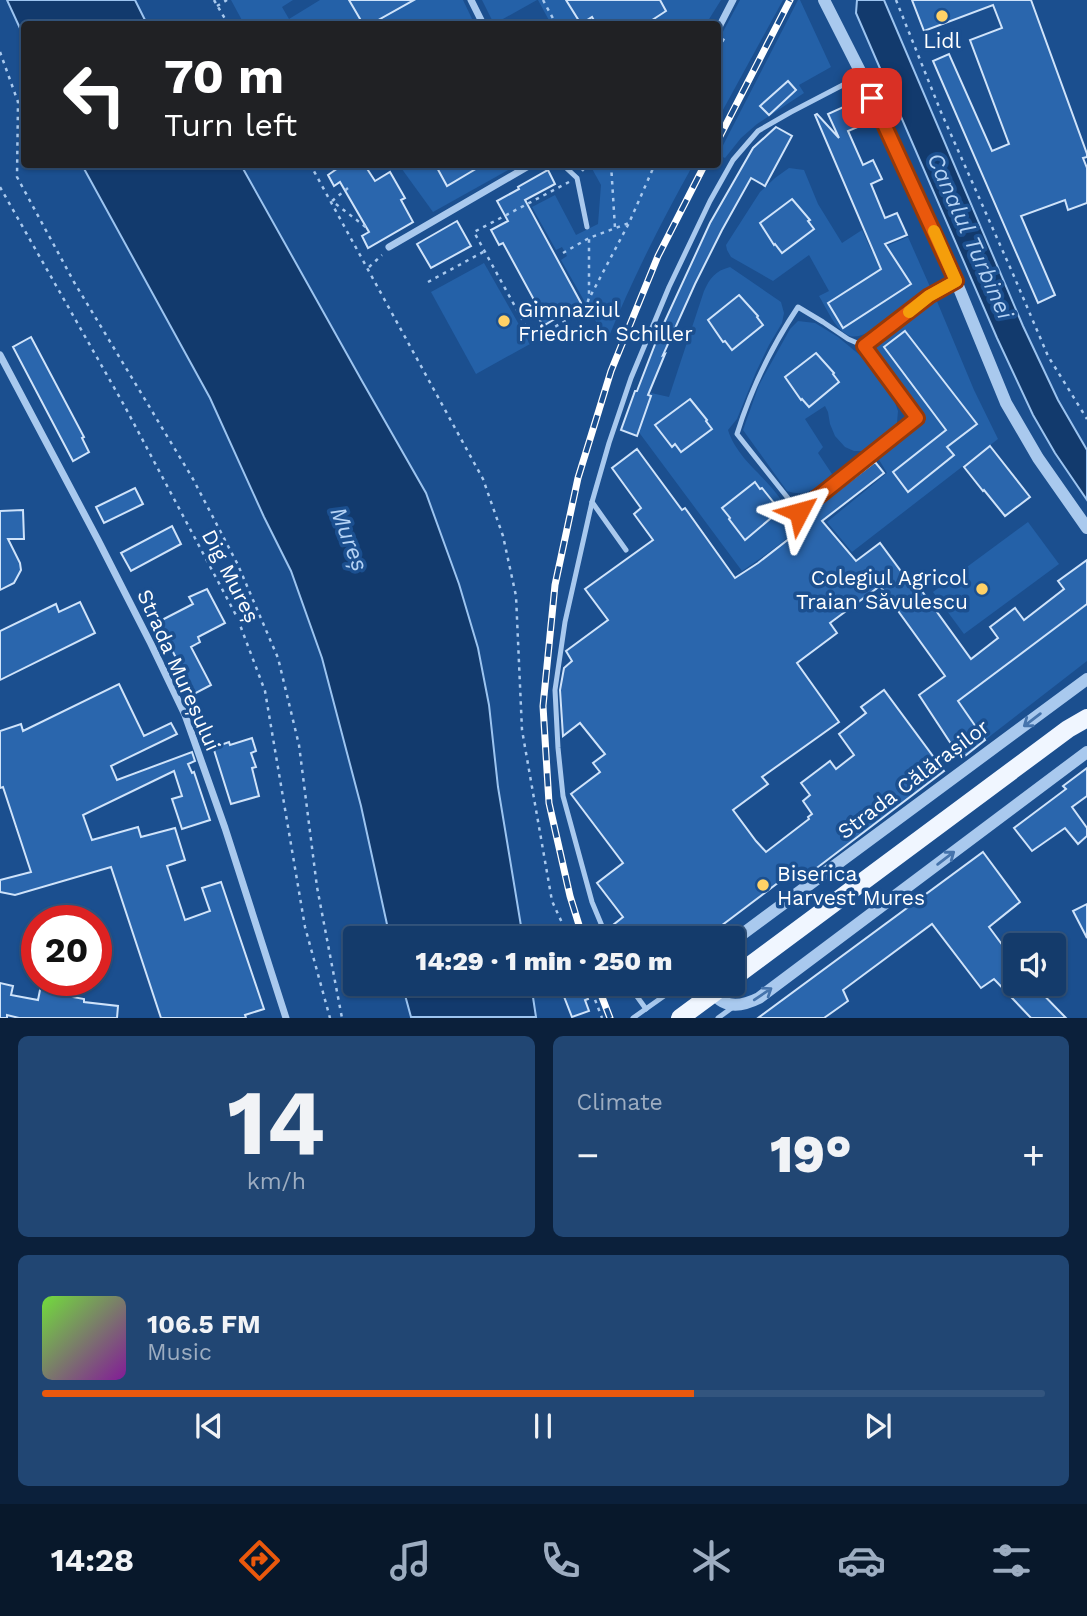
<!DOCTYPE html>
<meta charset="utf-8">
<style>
body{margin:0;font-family:"Work Sans",sans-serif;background:#214673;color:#f1f3f6;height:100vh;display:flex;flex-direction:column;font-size:26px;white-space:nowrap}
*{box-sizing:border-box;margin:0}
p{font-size:23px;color:#9dadc1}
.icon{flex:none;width:38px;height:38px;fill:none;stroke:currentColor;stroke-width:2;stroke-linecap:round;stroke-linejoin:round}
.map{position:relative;height:1018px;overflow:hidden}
.drawer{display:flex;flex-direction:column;gap:18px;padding:18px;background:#0b203b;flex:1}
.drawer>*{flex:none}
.banner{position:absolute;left:21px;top:21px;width:700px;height:147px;border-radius:7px;box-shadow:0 2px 5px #0004,0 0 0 2px #33557e;background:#202124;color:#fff;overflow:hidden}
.buttons{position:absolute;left:1003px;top:933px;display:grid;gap:14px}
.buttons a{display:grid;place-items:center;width:63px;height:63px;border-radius:7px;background:#143b6b;box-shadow:0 2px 5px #0004,0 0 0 2px #33557e;font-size:35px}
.speed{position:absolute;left:21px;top:905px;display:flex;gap:14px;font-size:35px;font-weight:700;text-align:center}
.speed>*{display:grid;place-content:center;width:91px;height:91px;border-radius:50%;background:#143b6b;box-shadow:0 2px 5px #0004,0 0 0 2px #33557e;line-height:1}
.speed .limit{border:10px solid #d22;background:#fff;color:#111}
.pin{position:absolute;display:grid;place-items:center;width:60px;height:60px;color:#fff;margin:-30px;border-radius:14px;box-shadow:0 4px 10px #0006}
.me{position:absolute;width:77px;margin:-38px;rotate:51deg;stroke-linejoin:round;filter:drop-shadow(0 0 5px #0008)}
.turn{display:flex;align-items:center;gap:24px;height:147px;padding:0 28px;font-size:32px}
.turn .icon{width:91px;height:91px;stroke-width:2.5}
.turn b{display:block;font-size:49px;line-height:60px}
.big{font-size:52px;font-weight:800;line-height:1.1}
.drawer .widget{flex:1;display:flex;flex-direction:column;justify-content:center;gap:10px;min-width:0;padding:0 24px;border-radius:10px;background:#214673}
.drawer .dial{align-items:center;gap:0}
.dial b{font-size:91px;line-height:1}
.song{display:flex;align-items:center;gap:21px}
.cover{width:84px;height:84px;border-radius:10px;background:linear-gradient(135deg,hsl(100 70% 55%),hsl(290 70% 35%))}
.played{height:7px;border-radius:4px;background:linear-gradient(90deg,#ea580c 65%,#33557e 65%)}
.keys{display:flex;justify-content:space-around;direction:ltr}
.heat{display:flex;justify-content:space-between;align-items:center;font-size:38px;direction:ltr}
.drawer .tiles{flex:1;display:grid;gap:18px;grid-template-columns:1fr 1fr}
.widget:last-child{grid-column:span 2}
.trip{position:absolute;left:343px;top:926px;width:402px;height:70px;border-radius:7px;background:#143b6b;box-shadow:0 2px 5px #0004,0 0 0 2px #33557e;font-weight:800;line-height:70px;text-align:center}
.tab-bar{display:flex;height:112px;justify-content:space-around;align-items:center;background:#08182b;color:#9dadc1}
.tab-bar .icon{width:49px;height:49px}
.tab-bar .current{color:#ea580c}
.tab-bar b{font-size:32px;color:#f1f3f6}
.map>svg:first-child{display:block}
.green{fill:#2461a8}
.water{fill:#123a6d;stroke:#9cc4f0;stroke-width:2}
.building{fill:#2a66ad;stroke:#cfe3fa;stroke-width:2}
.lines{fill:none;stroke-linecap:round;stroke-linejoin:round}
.path{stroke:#a9c9ee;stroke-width:2.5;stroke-dasharray:3.5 5;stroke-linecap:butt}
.service{stroke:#a9c9ee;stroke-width:5}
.minor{stroke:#a9c9ee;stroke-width:7}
.tertiary{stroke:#a9c9ee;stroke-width:12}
.primary{stroke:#f0f6ff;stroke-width:18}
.rail-casing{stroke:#fff;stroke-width:7}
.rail{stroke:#1b4f8f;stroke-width:4.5;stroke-dasharray:13;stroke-linecap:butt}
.primary-bridge{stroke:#f0f6ff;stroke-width:18}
.oneway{stroke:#4674ac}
.route-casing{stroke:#983908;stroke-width:18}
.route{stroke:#ea580c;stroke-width:12}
.slow{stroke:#f59e0b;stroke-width:12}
.poi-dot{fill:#ffd166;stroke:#1b4f8f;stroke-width:2.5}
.labels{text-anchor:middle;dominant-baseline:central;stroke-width:7;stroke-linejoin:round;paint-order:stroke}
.poi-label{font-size:21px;fill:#fff;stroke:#1b4f8f;text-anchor:start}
.street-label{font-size:21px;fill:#fff;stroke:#1b4f8f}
.water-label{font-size:23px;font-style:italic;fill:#b5d3f5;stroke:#1b4f8f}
</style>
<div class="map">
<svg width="1087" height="1018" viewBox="0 0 1087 1018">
<rect width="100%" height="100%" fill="#1b4f8f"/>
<g class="green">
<polygon points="231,0 293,0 282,7 289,19 320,0 463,0 474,23 473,24 244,24"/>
<polygon points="482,0 537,0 494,24"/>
<polygon points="538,0 721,0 706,24 551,24"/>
<polygon points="740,0 783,0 718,119 718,41"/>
<polygon points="798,0 800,0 831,67 799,85 804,93 757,124 741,138 725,158 718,155"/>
<polygon points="399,165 517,165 433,212"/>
<path d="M 590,165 L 693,165 C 661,222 632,280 607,341 L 561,260 L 567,256 L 562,247 L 556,250 L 532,207 L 555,195 L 576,235 L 598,224 L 601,185 Z"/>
<path d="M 789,168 L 804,170 L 818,204 L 842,243 L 862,230 L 872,252 L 908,237 L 931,289 C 916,300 867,342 850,336 C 835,330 827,309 819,296 L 829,291 L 809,255 L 773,281 L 731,257 L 727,250 L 726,245 L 760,192 L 775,178 Z"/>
<polygon points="484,263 530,344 476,374 431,292"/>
<path d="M 730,267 L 781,302 L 784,313 L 782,323 L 769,345 L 756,372 L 737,419 L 728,430 C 731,440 737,449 744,458 C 757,474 803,512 790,535 C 786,541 751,565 742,571 L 638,431 L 651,393 L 669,397 L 704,291 C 710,278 715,271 730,267 Z"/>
<polygon points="936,299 974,390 998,439 852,552 827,522 887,473 878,458 926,419 874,347"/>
<path d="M 798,321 L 815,323 L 838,337 L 867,361 L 878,372 L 893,397 L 898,411 L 897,423 L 892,431 L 865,451 L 854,451 L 845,447 L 835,436 L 830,424 L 828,412 L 825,406 L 805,419 L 823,447 L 818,453 L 832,474 C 817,487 808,498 787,491 L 743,430 L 759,385 L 790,329 Z"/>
<polygon points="1028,522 1059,564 964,634 933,592"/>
<polygon points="1087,604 1087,661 985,740 958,701"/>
</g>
<g class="water">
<polygon points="7,0 135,0 147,24 24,24 24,37"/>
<polygon points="857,0 884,0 1023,326 1058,400 1087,450 1087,500 1055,453 1033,415 997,338 856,13"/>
<polygon points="82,165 241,165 362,381 426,493 459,584 478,648 489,705 498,787 523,938 390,938 361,806 322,658 291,571 264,517 210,398"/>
<polygon points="402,984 531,984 536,1017 411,1017"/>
</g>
<g class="building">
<polygon points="349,0 414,0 371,24 363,24"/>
<polygon points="566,0 660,0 666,11 646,24 596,24 592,17 581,24"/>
<polygon points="912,0 1031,0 1087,154 1087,157 1083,158 1087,168 1087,203 1068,210 1065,200 1021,216 1055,295 1038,303 933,61 949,54 992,151 1009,144 970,40 1002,28 993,5 924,31"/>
<polygon points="788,81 796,90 769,115 760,106"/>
<polygon points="850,104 860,126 848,131 863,165 873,160 882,179 871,184 885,218 897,213 907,235 885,244 911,284 843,328 828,303 881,269 815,115 817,114 839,138 828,114"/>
<polygon points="776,127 792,136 765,186 751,178 722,230 695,284 663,355 665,354 648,395 651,396 637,436 621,430 635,391 637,391 659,334 710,223 753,148"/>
<polygon points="344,164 364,164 375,181 390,172 405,198 401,200 413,222 368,248 362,236 369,232 340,182 334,186 328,175"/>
<polygon points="435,164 484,164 447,186"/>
<polygon points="548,170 555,184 525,200 581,303 543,326 535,311 539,309 503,243 499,245 491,230 508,221 497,201 519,189 518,187"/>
<polygon points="792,199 810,220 808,221 814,229 782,253 775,244 774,245 760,223"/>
<polygon points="457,221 471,246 431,268 417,244"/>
<polygon points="739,295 758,316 757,317 763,325 732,350 725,341 723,342 708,320"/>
<polygon points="905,331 977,424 947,447 954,455 908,492 893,472 946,430 884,347"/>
<polygon points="31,337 84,437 82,438 89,452 73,461 13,347"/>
<polygon points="816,353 834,373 833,374 839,382 809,407 802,399 801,400 785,377"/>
<polygon points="690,399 707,420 706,421 712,429 681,452 675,444 672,447 655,425"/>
<polygon points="990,446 1030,497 1005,516 984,490 983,491 964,467"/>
<polygon points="637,449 682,510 685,508 735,578 758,563 799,531 794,524 875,462 884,473 822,521 856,561 880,543 912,586 916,583 971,659 998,638 990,627 1015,608 1024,620 1064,589 1058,581 1087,560 1087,604 958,701 985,740 961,759 919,695 945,676 880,586 830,623 837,633 797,663 839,722 762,777 768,784 733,810 756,841 766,852 809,819 808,817 812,814 803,801 810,795 801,783 830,761 836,769 854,755 839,734 866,713 861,707 884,690 944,771 801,880 797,876 790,881 787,876 705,938 638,938 632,930 622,937 613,925 623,917 597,883 623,863 571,794 600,772 593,763 605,754 580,723 563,736 560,690 564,668 572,661 566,651 608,620 585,589 653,540 634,514 641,508 612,468"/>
<polygon points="755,482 760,489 762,488 774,503 771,505 777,513 745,540 729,519 730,518 722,508"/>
<polygon points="135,488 143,504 104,523 96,507"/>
<polygon points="23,510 24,539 8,539 20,563 21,570 14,583 0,590 0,511"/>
<polygon points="172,526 181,544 131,571 121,553"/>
<polygon points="207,589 225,623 198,637 200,642 191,647 211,685 194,694 158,622 193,604 189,597"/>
<polygon points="80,602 95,633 0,680 0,631 56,604 59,612"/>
<polygon points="119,684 144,736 171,723 177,734 111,766 117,780 192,752 195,761 188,764 192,773 194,772 210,820 182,829 172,799 182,796 174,771 83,815 92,840 138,827 141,837 175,828 185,860 167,866 185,920 210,911 202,888 221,882 264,1009 245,1015 246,1018 161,1018 111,867 15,895 0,892 0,880 31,872 3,787 0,788 0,731 21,724 23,731"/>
<polygon points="252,738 256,751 251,753 256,767 252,768 259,796 231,804 214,750 218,748 218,746 229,742 230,745"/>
<polygon points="1087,768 1087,796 1072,807 1087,828 1087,836 1078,844 1065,828 1032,851 1014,828 1066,789 1063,786"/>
<polygon points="983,852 1020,902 989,927 1015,962 1015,984 1033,984 1066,1018 1031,1018 994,979 981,988 932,924 843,990 848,1001 824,1018 758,1018"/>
<polygon points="1087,904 1087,938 1073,911"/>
<polygon points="42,980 54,980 51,993 84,999 84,1002 118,1006 117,1018 19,1018 7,1015 7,1018 0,1018 0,983 13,986 11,995 38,1000"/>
<polygon points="562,984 580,984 581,988 584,987 588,999 585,1000 589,1011 572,1017 563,994 565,993"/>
</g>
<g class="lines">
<g class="path">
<polyline points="214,0 228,24"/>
<polyline points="543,0 556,24"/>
<polyline points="896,0 941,112 1013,274 1048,356 1087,419"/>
<polyline points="217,6 227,0"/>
<polyline points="718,49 725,37"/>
<polyline points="0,52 18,102 17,177 74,282 193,479 238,565 278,658 299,745 317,887 342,1018"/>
<polyline points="310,164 483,479 503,536 516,596 522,730 552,901 569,938"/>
<polyline points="611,164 615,228"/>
<polyline points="582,171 588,164"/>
<polyline points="569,182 474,232 533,339 585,310 589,298 589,238"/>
<polyline points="0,187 124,405 237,617 265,691 305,927 330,1018"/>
<polyline points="348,188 332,201 367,228"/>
<polyline points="563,253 589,238 629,223"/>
<polyline points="369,267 382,255"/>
<polyline points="428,282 485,251"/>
<polyline points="591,295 629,223 655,164"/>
<polyline points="589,984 602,1018"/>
</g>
<g class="service">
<polyline points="536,24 540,22"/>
<polyline points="562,164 577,178 587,227"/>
<path d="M 798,307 L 823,322 L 848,339 L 864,346 L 917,418 L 799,512 L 737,434 C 751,389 772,346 798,307 Z"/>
<polyline points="864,346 929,297 955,281"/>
<polyline points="592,502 626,550"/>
<polyline points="607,938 592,902 563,796 558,748 555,690 565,622 592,502 609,443 631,378 669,287 710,201 733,160 758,131 791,112 862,75"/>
<polyline points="628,984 646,1009"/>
<polyline points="633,1018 681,984"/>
<polyline points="718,1018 733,1007"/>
</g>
<g class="minor">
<polyline points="471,0 483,24"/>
<polyline points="718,29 733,0"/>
<polyline points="389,247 532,164"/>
<polyline points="0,355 98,540 151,644 185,715 225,828 286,1018"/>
</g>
<g class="tertiary">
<polyline points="824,0 862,75 956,281 1006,403 1038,458 1087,528"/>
<polyline points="733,941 1087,679"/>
<path d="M 708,984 C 719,1008 737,1009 759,998 L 1087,752"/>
</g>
<polyline class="primary" points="733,978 1068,729 1087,718"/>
<defs>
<g id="rail">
<polyline points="718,140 790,0"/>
<polyline points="583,938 570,896 549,803 543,706 555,585 578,478 611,371 658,256 705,164"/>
<polyline points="597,984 610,1018"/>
</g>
</defs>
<use href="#rail" class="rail-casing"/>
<use href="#rail" class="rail"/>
<polyline class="primary-bridge" points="680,1018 726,984"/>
</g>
<defs><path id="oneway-shaft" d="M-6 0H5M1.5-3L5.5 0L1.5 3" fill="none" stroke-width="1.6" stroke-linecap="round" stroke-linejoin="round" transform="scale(1.75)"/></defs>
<g class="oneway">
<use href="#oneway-shaft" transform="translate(1032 720) rotate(143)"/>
<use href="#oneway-shaft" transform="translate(946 858) rotate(-37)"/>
<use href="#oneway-shaft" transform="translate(763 994) rotate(-34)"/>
</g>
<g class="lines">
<defs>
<polyline id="route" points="799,512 917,418 864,346 929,296 956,281 872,98"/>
</defs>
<use href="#route" class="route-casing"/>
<use href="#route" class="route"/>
<polyline class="slow" points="909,312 929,296 956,281 934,231"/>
</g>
<g class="poi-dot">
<circle cx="942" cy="16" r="7"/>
<circle cx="504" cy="321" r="7"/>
<circle cx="982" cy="589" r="7"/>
<circle cx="763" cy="885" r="7"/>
</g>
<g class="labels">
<g class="poi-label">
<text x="942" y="40" text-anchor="middle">Lidl</text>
<text x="518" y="309">Gimnaziul<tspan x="518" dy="24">Friedrich Schiller</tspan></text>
<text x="968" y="577" text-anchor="end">Colegiul Agricol<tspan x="968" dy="24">Traian Săvulescu</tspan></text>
<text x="777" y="873">Biserica<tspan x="777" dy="24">Harvest Mures</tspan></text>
</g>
<g class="street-label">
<text transform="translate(231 576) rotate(63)">Dig Mureș</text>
<text transform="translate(179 670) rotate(66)">Strada Mureșului</text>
<text transform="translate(913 779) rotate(-37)">Strada Călărașilor</text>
</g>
<g class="water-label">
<text transform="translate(970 236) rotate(66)">Canalul Turbinei</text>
<text transform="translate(349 539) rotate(69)">Mureș</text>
</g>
</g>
</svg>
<div class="buttons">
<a><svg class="icon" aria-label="sound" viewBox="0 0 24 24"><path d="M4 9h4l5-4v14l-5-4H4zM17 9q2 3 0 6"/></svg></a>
</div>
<div class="speed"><div class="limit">20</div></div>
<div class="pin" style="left:872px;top:98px;background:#d93025"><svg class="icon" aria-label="arrive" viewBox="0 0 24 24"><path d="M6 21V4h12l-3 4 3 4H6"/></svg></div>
<svg class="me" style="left:799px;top:512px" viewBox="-20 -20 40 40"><path d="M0-17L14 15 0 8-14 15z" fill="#ea580c" stroke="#fff" stroke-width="4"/></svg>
<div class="trip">14:29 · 1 min · 250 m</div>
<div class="banner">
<div class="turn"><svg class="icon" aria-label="left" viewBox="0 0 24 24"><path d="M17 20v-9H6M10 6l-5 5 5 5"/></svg><div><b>70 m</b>Turn left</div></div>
</div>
</div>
<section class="drawer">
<div class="tiles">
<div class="widget dial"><b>14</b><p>km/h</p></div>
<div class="widget"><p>Climate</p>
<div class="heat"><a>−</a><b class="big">19°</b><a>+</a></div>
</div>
<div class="widget">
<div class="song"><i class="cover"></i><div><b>106.5 FM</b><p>Music</p></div></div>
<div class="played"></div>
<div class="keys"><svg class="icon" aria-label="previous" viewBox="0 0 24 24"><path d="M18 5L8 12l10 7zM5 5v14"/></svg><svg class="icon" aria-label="pause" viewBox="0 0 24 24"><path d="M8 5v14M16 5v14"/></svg><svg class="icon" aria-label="next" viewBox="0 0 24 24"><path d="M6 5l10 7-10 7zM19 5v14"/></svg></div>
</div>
</div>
</section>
<nav class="tab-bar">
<b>14:28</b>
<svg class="icon current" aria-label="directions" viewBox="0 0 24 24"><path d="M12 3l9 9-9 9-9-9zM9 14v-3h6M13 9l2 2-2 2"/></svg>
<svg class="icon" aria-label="music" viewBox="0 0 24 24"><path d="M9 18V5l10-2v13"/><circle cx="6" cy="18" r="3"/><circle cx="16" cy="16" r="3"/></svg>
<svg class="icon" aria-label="phone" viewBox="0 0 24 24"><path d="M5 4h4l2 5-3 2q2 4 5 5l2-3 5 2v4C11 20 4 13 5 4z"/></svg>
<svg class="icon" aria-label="climate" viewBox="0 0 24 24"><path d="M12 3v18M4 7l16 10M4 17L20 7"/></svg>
<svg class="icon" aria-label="car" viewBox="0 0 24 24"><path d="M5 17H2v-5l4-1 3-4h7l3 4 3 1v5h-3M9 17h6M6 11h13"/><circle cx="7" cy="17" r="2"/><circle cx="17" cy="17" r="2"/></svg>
<svg class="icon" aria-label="filters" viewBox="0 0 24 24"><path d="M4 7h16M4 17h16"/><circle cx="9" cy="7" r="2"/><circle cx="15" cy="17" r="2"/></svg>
</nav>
